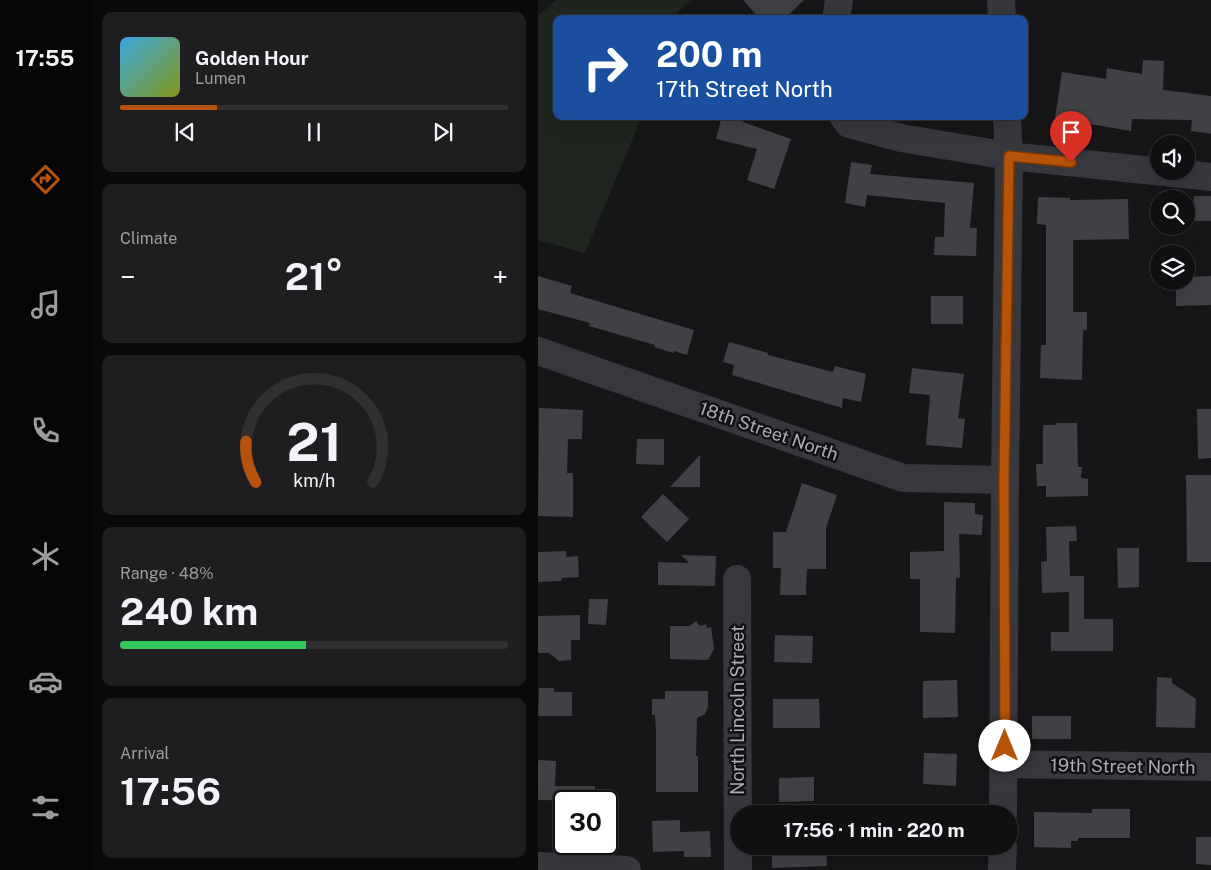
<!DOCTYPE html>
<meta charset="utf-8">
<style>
body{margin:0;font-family:"Public Sans",sans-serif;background:#1e1e20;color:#f1f3f6;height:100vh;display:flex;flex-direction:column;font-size:19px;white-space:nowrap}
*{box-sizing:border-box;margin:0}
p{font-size:16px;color:#9c9d9f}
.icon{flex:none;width:28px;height:28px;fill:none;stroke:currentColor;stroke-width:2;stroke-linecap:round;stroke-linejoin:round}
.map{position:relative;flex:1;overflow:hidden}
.side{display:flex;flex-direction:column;gap:12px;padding:12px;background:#09090a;width:448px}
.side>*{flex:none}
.hud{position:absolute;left:15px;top:15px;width:475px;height:105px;border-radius:10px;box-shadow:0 5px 20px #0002,0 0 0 1px #303032;background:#1a4fa0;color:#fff;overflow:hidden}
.controls{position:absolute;left:612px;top:135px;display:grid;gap:10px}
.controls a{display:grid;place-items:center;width:45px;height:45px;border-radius:50%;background:#101012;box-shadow:0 5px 20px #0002,0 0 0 1px #303032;font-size:25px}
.speed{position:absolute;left:15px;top:790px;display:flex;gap:10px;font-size:25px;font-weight:700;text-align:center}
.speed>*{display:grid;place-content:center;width:65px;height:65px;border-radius:50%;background:#101012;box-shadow:0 5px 20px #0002,0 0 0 1px #303032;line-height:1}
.speed .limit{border:2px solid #111;border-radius:8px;background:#fff;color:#111}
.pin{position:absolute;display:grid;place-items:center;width:42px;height:42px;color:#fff;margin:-51px -21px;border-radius:50% 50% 50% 0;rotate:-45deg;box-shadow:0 0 5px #0007}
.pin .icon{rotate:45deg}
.me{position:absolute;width:55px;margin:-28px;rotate:0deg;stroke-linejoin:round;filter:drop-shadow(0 0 4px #0008)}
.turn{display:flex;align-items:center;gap:18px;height:105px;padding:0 20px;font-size:22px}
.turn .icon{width:65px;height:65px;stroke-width:2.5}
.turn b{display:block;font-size:35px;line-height:42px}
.big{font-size:38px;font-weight:700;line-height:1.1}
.side .widget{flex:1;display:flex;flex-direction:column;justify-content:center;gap:8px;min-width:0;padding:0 18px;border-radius:10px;background:#1e1e20}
.side .dial{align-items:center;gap:0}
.dial svg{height:130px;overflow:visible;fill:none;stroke:#303032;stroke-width:7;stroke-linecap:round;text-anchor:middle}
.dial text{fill:#f1f3f6;stroke:none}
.song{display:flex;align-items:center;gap:15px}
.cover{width:60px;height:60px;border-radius:8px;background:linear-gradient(135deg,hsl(200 70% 55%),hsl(70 70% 35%))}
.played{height:5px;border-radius:2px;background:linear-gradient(90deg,#b45309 25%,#303032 25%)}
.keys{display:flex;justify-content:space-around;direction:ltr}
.heat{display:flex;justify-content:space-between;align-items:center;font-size:28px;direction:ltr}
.charge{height:8px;border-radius:4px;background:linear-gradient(90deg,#34c759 48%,#303032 0)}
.trip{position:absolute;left:192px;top:805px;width:288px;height:50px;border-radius:25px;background:#101012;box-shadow:0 5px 20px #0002,0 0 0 1px #303032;font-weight:700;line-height:50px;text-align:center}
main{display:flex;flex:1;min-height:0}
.tabs{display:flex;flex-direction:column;width:90px;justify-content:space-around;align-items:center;background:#060607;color:#9c9d9f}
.tabs .icon{width:35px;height:35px}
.tabs .on{color:#b45309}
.tabs b{font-size:22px;color:#f1f3f6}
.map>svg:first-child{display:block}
.green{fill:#1e261f}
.building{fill:#404145}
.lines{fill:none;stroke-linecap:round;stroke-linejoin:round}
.minor{stroke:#37383d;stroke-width:28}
.route-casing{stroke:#753606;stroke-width:12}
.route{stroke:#b45309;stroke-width:9}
.labels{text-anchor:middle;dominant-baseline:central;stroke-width:5;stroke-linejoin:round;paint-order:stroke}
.street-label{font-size:18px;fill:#a8adb8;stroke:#111113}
</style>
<main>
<nav class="tabs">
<b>17:55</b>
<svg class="icon on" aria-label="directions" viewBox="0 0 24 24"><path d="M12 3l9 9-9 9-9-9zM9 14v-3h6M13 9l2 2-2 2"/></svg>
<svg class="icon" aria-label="music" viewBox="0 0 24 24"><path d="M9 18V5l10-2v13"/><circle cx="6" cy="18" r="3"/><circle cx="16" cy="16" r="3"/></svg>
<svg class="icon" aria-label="phone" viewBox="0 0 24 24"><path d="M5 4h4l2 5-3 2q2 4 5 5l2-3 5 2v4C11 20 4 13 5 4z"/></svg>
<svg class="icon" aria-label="climate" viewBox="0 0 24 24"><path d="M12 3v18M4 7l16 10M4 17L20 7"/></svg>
<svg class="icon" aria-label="car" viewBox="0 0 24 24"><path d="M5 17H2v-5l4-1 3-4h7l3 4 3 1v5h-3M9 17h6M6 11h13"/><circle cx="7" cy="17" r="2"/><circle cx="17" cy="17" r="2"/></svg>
<svg class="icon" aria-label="filters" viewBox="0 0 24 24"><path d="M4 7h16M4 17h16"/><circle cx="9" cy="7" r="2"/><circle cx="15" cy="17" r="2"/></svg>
</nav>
<section class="side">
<div class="widget">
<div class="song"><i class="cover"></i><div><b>Golden Hour</b><p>Lumen</p></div></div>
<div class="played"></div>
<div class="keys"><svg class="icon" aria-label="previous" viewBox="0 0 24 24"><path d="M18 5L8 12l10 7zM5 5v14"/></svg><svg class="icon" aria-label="pause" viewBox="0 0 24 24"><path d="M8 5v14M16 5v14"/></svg><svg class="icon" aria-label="next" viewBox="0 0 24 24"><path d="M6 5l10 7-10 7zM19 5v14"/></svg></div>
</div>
<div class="widget"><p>Climate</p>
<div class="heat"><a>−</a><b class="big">21°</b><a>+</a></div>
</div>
<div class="widget dial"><svg viewBox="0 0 100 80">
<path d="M14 69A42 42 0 1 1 86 69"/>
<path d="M14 69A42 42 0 0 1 8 44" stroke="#b45309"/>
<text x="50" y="56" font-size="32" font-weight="700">21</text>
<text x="50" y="72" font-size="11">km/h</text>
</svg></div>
<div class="widget"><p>Range · 48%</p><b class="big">240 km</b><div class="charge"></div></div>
<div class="widget"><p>Arrival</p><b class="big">17:56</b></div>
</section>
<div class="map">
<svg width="674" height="870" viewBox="0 0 674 870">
<rect width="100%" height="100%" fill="#161618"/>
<polygon class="green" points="18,0 153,0 133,19 19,19 19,116 102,116 98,131 47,253 0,240 0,16"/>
<g class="building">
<polygon points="205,0 266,0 246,19 222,19"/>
<polygon points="605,60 626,61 625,90 674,96 674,134 653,131 654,120 594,119 593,131 517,118 524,72 568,79 569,68 604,74"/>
<polygon points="184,116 207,116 205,122 253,139 236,189 209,180 219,149 178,139"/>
<polygon points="313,162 334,165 332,174 436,183 432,228 439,228 438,256 396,255 397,237 406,237 407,203 329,195 327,207 307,203"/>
<rect x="656" y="196" width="18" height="25"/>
<polygon points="500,197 532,198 532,200 590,199 591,239 535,240 535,312 549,312 549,330 545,330 544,380 502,378 503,345 508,345 508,225 499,224"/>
<polygon points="0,276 34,286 32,293 156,330 149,355 136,351 135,353 116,347 117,345 51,326 52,323 0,309"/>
<polygon points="674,276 674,305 638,306 638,281 649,281 649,277"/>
<rect x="393" y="296" width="32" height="28"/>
<polygon points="191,342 230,353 230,355 295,372 297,366 328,374 323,402 305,398 304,408 194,375 196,365 185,362"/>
<polygon points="374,368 426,374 420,418 427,419 424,448 388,445 392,395 371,393"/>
<polygon points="1,408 45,410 44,439 30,439 29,473 35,473 35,517 0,516"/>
<polygon points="659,409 674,409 674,458 660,459"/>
<polygon points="518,423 539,423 540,467 544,467 543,478 550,479 550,496 508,497 508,486 499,486 498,464 505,464 505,425 518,425"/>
<polygon points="99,439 126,439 126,465 98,464"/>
<polygon points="162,455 162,487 132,487"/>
<polygon points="648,475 674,475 674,562 649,562"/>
<polygon points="264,483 299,495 288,528 288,569 269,569 268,595 242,595 243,568 235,568 235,532 248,532"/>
<polygon points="125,494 151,519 129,542 103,517"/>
<polygon points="406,502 437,503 437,514 445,515 444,535 421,534 422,578 418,578 417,633 382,632 382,579 372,579 372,552 406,551"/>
<polygon points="538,526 539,541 531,541 532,576 546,576 546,619 575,619 575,651 513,651 513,632 531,632 531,592 504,593 503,562 509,561 508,527"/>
<polygon points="579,548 601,548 601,587 580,588"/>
<polygon points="28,551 28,557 40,556 41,577 24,578 23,581 0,582 0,552"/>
<polygon points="143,555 178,556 177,586 120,585 120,562 151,563"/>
<polygon points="51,599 70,599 68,625 50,624"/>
<polygon points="42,615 42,640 33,640 33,660 21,661 11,653 0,653 0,616"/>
<polygon points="158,621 162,626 168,624 169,628 173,627 176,649 170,660 132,659 132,626 152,626"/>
<polygon points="237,635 275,636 274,663 236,662"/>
<polygon points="619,677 634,678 634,683 658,699 657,728 618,727"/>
<polygon points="419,680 420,717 385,718 385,681"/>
<polygon points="1,688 16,688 16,692 34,692 34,716 0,716"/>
<polygon points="127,691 170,691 170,707 167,714 159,718 158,756 160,756 160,792 118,792 118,731 117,715 114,715 114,699 127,699"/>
<polygon points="235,699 281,699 282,728 235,728"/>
<rect x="494" y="716" width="39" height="23"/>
<polygon points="386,753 419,754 418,786 385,784"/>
<polygon points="0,760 18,761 17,786 57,786 57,801 0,800"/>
<polygon points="276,777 276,801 241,802 241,778"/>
<polygon points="554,809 592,809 592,838 540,838 540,841 533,841 533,848 496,847 496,812 554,813"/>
<polygon points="142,820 142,832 172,831 173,857 146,857 146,851 115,852 114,821"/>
<polygon points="658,837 674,837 674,865 658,864"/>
<polygon points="234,846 288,846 289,866 234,868"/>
</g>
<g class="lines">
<g class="minor">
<polyline points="463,0 464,19"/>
<polyline points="298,19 301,0"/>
<polyline points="305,116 311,124 363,138 471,156 674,177"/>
<polyline points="0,351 365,478 467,480"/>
<polyline points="199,579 200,870"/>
<polyline points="467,764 674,767"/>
<polyline points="465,814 467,480 471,156 469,116"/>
<polyline points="0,866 89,870"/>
<polyline points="464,870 465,846"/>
</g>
</g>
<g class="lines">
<defs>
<polyline id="route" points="467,746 466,480 471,156 533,162"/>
</defs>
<use href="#route" class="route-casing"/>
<use href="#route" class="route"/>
</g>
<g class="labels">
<g class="street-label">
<text transform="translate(231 431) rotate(19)">18th Street North</text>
<text transform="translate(199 710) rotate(-90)">North Lincoln Street</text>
<text transform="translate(585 766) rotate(1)">19th Street North</text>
</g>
</g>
</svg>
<div class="controls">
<a><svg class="icon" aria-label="sound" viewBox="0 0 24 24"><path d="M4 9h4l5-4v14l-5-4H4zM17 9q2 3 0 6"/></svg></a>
<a><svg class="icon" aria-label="search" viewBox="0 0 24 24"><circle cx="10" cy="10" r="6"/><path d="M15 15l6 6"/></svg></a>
<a><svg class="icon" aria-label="layers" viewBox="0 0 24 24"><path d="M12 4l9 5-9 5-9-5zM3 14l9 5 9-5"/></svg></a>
</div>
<div class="speed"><div class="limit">30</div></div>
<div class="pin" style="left:533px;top:162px;background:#d93025"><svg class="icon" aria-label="arrive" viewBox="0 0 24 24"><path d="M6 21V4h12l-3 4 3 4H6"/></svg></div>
<svg class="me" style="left:467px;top:746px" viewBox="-20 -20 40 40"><circle r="19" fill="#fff"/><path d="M0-13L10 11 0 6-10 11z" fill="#b45309"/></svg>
<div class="trip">17:56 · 1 min · 220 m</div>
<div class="hud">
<div class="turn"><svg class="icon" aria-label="right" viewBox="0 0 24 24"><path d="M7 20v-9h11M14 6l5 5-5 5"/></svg><div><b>200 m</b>17th Street North</div></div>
</div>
</div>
</main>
